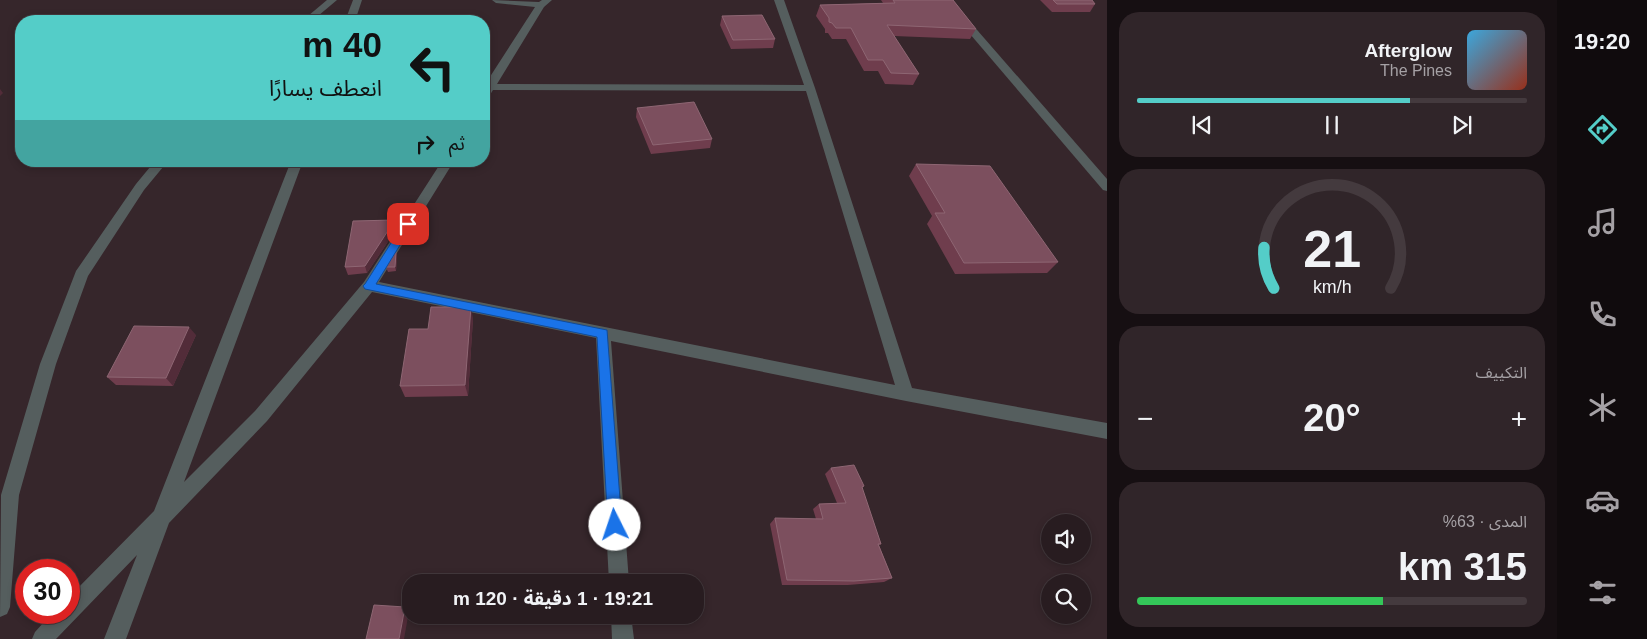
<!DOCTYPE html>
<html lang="ar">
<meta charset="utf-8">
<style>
body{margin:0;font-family:Helvetica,"Noto Sans Arabic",sans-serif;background:#302529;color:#f1f3f6;direction:rtl;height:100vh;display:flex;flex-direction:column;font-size:19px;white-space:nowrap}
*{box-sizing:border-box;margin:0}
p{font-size:16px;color:#a5a1a5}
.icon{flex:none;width:28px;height:28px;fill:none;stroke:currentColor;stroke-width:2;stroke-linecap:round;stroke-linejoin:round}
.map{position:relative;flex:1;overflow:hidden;direction:ltr}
.drawer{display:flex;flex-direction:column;gap:12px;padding:12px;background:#160f12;width:450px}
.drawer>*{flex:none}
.guide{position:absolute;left:15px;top:15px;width:475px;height:152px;border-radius:20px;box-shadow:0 2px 8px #0003,0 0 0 1px #443a3e;direction:rtl;background:#54cdc8;color:#111;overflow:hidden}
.fabs{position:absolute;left:1041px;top:514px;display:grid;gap:10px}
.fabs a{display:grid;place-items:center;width:50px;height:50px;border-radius:50%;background:#281c20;box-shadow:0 2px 8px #0003,0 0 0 1px #443a3e;font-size:25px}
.speed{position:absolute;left:15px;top:559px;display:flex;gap:10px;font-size:25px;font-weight:700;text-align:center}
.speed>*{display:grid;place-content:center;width:65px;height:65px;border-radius:50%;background:#281c20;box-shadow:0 2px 8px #0003,0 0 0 1px #443a3e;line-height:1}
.speed .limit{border:8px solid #d22;background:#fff;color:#111}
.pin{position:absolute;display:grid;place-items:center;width:42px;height:42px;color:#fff;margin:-21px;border-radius:10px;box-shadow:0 2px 8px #0006}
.me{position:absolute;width:55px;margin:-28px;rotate:356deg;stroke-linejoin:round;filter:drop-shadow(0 0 4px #0008)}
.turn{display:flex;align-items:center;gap:18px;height:105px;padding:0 25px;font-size:22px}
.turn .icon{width:65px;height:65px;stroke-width:2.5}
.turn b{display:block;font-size:35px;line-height:42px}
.then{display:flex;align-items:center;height:48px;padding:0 25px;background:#0003;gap:10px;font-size:19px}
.big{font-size:38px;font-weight:700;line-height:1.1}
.drawer .tile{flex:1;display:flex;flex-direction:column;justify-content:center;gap:8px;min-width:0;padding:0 18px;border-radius:20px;background:#302529}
.drawer .dial{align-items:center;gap:0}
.dial svg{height:130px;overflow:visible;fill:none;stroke:#443a3e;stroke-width:7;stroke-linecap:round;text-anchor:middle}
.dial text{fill:#f1f3f6;stroke:none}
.song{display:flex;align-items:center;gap:15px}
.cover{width:60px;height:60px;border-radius:8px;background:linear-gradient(135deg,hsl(200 70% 55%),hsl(10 70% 35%))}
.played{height:5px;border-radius:2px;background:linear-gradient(90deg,#54cdc8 70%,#443a3e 70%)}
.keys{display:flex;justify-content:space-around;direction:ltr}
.heat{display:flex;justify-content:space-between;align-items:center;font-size:28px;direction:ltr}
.charge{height:8px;border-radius:4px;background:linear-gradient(90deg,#34c759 63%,#443a3e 0)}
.trip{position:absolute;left:402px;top:574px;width:302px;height:50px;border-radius:20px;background:#281c20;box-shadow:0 2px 8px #0003,0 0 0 1px #443a3e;font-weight:700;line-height:50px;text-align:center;direction:rtl}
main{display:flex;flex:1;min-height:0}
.tab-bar{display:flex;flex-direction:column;width:90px;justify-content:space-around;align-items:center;background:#100b0d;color:#a5a1a5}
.tab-bar .icon{width:35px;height:35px}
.tab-bar .active{color:#54cdc8}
.tab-bar b{font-size:22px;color:#f1f3f6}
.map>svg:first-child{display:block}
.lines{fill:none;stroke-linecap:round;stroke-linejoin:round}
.minor{fill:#555e5e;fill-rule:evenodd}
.wall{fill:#6f3d4d}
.shaded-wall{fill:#522c39}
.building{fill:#7c4f5e;stroke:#8e6673}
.route{fill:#1a73e8;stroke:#114b97}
</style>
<main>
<nav class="tab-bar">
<b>19:20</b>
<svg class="icon active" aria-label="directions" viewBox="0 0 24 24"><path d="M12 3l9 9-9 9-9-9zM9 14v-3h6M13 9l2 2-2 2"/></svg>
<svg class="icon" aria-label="music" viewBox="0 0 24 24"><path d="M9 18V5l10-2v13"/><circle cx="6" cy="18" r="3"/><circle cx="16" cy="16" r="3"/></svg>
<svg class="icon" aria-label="phone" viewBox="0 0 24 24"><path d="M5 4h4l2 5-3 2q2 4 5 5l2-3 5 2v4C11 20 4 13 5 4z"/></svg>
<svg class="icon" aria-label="climate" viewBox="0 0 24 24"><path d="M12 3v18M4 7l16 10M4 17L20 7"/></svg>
<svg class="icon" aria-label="car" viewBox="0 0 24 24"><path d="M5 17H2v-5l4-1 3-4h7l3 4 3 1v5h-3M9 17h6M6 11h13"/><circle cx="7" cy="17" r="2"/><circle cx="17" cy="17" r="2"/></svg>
<svg class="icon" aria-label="filters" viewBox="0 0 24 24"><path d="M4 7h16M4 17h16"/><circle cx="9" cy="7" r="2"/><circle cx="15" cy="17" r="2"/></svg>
</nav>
<section class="drawer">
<div class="tile">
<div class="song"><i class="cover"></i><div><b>Afterglow</b><p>The Pines</p></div></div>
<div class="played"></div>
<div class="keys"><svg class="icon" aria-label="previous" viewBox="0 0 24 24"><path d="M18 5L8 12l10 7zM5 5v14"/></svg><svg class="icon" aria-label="pause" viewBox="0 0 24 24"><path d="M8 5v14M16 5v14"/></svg><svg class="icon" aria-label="next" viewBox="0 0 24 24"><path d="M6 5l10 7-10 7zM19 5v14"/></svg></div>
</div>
<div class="tile dial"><svg viewBox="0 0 100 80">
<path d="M14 69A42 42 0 1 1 86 69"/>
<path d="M14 69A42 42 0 0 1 8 44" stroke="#54cdc8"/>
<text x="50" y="56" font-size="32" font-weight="700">21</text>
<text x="50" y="72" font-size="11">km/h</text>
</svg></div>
<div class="tile"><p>التكييف</p>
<div class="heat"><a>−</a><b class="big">20°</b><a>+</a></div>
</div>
<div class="tile"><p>المدى · 63%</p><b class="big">315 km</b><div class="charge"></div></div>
</section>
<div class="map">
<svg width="1107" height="639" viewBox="0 0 1107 639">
<rect width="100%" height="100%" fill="#36262b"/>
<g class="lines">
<g class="minor">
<polygon points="327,0 337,0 312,21 302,21"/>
<polygon points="353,0 362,0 355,21 345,21"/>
<polygon points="492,0 539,2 542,0 552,0 544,7 497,84 804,85 774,0 784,0 815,88 912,388 1107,423 1107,439 906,401 611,341 629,582 609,582 596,338 372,292 267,421 169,523 126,639 104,639 137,555 56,639 32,639 35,632 53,612 69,612 69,597 154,511 291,161 303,161 184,482 255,411 364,282 442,161 454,161 379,282 895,385 806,91 493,90 488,98 484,99 484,86 535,7 496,3"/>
<polygon points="941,0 951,0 1107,179 1107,191 1103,190"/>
<polygon points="155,161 168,161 144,190 88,276 56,364 19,495 10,607 7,614 0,617 1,495 40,364 76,271 136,184"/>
<polygon points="611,615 631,615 634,639 612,639"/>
</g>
</g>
<g class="wall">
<polygon points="881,0 953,0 976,29 970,39 894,36 919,74 913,85 885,84 878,71 864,71 846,39 832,39 828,33 825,33 825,29 816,16 820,5 883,3"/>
<polygon points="1040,0 1092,0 1095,4 1090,12 1052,12"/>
<polygon points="722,16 775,39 773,48 731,49 720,25"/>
<polygon points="637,108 712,139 710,148 651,154 636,117"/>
<polygon points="916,164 1058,262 1047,273 955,274 927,224 932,216 909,176"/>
<polygon points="397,228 367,273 348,275 345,267"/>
<polygon points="396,252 397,256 396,271 388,272 386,267"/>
<polygon points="473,318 468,396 405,397 400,386 428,329"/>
<polygon points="196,335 173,386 116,385 107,377"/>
<polygon points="831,468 864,486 862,488 881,544 879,545 892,578 884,582 848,585 782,585 770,524 775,518 816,519 813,509 819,504 837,503 825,474"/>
</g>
<g class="shaded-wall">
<polygon points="0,89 3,93 0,96"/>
<polygon points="395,220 397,228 367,273 365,266"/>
<polygon points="396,252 397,256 396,271 395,267"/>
<polygon points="471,307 473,318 468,396 465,385"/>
<polygon points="189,327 196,335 173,386 166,378"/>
<polygon points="405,607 409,611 404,639 399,639"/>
</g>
<g class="building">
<polygon points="893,0 953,0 976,29 887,25 919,74 891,73 883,60 868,60 851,28 836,28 832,23 829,22 829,18 820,5 895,3"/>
<polygon points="1053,0 1092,0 1095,4 1057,4"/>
<polygon points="762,15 775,39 733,40 722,16"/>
<polygon points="694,102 712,139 653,145 637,108"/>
<polygon points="916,164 990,166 1058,262 964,263 935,213 945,213"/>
<polygon points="395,220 365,266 345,267 353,221"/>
<polygon points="396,252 395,267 386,267"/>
<polygon points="431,307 471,307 465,385 400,386 409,329 428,329"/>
<polygon points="134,326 189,327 166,378 107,377"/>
<polygon points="854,465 864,486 862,487 881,544 878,544 892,578 854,581 787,580 775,518 823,519 819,504 846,503 831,468"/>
<polygon points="374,605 405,607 399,639 366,639"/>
</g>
<polygon class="route" points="408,220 413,224 376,284 607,330 622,525 620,530 615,532 610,530 608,525 597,337 365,289 363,286 365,284 405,221"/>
</svg>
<div class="fabs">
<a><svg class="icon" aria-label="sound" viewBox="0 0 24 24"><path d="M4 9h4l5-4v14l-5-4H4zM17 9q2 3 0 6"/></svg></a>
<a><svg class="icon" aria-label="search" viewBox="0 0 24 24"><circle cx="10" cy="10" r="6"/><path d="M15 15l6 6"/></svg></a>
</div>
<div class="speed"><div class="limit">30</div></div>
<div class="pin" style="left:408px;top:224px;background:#d93025"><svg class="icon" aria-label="arrive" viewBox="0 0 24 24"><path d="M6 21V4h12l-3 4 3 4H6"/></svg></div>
<svg class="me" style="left:615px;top:525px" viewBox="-20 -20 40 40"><circle r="19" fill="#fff"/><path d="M0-13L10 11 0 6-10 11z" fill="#1a73e8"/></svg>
<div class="trip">19:21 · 1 دقيقة · 120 m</div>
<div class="guide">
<div class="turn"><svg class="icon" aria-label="left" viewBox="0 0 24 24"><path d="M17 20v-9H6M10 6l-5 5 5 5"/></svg><div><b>40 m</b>انعطف يسارًا</div></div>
<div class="then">ثم<svg class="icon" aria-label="right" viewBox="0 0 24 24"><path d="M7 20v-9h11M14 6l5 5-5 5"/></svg></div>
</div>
</div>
</main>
